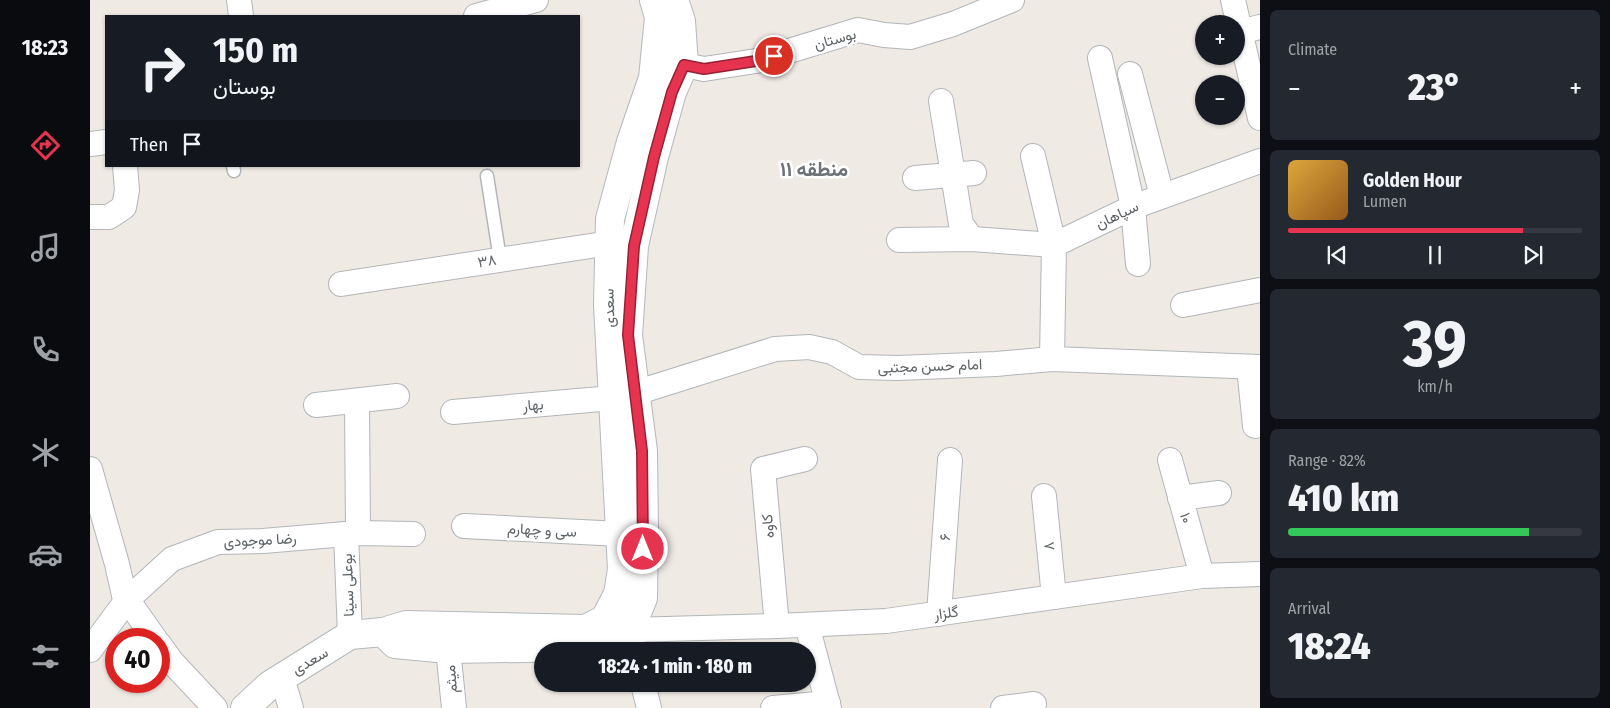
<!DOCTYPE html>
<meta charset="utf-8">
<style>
body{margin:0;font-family:"Fira Sans Condensed",Vazirmatn,sans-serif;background:#242831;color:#f1f3f6;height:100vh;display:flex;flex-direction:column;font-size:19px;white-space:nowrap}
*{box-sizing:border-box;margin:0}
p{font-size:16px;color:#9ea1a6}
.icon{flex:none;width:28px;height:28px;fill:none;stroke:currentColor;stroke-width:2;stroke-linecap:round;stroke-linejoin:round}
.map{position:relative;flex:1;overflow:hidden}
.drawer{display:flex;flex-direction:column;gap:10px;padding:10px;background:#0d0f14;width:350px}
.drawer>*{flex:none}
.banner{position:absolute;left:15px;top:15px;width:475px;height:152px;border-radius:0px;box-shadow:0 1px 4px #0004;background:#171b24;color:#f1f3f6;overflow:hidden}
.fabs{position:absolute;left:1105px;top:15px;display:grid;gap:10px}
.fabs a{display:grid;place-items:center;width:50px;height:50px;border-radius:50%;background:#171b24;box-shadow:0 1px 4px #0004;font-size:25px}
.speed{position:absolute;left:15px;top:628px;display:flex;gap:10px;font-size:25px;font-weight:700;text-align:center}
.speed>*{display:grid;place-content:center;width:65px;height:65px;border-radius:50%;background:#171b24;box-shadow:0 1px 4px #0004;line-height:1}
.speed .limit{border:8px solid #d22;background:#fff;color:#111}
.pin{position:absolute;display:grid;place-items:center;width:42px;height:42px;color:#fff;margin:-21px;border:2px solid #fff;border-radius:50%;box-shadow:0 1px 5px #0007}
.me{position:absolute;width:55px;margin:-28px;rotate:0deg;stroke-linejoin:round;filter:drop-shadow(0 0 4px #0008)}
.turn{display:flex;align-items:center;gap:18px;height:105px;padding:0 25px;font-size:22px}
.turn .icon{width:65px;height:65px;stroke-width:2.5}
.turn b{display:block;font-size:35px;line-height:42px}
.then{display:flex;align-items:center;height:48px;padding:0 25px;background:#0003;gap:10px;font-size:19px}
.big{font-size:38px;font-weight:800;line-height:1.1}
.drawer .widget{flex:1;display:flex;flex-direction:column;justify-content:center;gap:8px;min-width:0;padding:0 18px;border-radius:8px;background:#242831}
.drawer .dial{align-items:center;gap:0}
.dial b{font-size:65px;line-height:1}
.song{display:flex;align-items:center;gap:15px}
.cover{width:60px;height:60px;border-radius:8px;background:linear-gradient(135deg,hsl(40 70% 55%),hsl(30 70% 35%))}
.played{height:5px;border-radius:2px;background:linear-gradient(90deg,#e63350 80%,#363941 80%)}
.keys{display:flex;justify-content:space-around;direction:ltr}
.heat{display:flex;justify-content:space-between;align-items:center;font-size:28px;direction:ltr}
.charge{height:8px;border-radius:4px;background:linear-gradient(90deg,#34c759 82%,#363941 0)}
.trip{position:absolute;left:444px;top:642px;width:282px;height:50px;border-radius:25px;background:#171b24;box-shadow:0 1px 4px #0004;font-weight:800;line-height:50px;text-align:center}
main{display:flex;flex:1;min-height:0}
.tab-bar{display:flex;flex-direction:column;width:90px;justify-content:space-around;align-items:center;background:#090b0e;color:#9ea1a6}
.tab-bar .icon{width:35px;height:35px}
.tab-bar .selected{color:#e63350}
.tab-bar b{font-size:22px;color:#f1f3f6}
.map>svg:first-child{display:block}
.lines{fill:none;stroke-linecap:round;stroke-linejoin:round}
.lane-casing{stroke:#b2b6b9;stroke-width:15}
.street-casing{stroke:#b2b6b9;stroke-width:26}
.secondary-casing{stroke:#b3b9bc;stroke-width:30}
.lane{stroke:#fff;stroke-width:12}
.street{stroke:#fff;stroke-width:24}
.secondary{stroke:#fff;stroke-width:28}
.route-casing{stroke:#962134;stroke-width:12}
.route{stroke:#e63350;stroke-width:9}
.labels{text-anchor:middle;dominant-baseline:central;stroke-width:5;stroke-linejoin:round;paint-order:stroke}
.street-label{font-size:15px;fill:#5c6265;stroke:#fff}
.district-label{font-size:20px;font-weight:bold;fill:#6d7477;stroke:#fff}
</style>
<main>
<nav class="tab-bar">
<b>18:23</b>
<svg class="icon selected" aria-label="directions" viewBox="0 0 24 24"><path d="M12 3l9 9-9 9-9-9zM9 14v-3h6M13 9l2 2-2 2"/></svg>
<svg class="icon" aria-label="music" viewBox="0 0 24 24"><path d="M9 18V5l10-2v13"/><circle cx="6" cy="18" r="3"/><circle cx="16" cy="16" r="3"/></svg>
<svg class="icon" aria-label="phone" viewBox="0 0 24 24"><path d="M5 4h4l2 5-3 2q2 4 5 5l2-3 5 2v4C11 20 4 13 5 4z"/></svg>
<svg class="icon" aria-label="climate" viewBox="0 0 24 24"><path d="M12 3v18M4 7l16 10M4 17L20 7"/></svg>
<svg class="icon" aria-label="car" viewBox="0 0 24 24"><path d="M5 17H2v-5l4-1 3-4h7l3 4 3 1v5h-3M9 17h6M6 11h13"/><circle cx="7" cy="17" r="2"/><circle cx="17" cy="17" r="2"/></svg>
<svg class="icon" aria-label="filters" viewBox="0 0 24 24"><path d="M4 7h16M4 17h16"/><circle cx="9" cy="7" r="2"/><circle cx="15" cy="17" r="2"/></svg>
</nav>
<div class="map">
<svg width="1170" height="708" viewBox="0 0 1170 708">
<rect width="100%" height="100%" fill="#efeae4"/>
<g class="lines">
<defs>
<g id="lane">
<polyline points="143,166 144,171"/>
<polyline points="397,176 410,259"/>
</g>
<g id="street">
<polyline points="149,0 151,16"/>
<polyline points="1143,0 1170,118"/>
<polyline points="386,16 446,0"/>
<polyline points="1150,32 1170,27"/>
<polyline points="1010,58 1043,207 1048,264"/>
<polyline points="575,61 614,69 666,61 768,30 794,35 820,37 863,24 922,0"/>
<polyline points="1040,74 1072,196"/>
<polyline points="851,101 871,224 882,239"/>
<polyline points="0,144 16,142"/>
<polyline points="943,156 964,245 962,359"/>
<polyline points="825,178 884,173"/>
<polyline points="0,217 19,217 34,207 37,190 35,166"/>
<polyline points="809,240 882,239 964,245 1043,207 1170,161"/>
<polyline points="251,284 520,243 538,245"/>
<polyline points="1093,305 1170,290"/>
<polyline points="1159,367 1165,426"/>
<polyline points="267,401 268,533"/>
<polyline points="226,405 307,396"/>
<polyline points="363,412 522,398 545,393 685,349 719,347 742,352 769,367 808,368 906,364 962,359 1170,367"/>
<polyline points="1080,460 1112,576"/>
<polyline points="0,469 27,564 34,595 65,639"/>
<polyline points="954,496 964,597"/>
<polyline points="1090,498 1129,493"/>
<polyline points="374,526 530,534 549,533"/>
<polyline points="256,534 260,635"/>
<polyline points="849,614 860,460"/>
<polyline points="524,623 540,630 687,626 796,621 1112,576 1170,574"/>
<polyline points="717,625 739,708"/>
<polyline points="687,626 673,469 715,459"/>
<polyline points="540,630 545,651"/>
<polyline points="69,644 82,662 125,708"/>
<polyline points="358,649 364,708"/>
<polyline points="0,650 37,600 82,559 128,542 173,541 268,533 323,534"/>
<polyline points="192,678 201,708"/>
<polyline points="553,684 559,708"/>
<polyline points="683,708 738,703"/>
<polyline points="913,708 944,704"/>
</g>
<g id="secondary">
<polyline points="293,632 305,644 358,649 497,647 525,644 540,630 553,598 554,533 553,451 538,335 544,246 564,157 582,92 594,65 591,21 584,0"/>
<polyline points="155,708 180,685 260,635 293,632 316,625 496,629 515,619 528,594 532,569 518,305 520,219 541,142 563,78 569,17 564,0"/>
</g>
</defs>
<use href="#lane" class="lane-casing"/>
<use href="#street" class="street-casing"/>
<use href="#secondary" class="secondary-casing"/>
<use href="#lane" class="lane"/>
<use href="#street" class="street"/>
<use href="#secondary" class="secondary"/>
</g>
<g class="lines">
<defs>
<polyline id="route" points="553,549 552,451 538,335 544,246 564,157 582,92 594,65 614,69 666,61 684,56"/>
</defs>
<use href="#route" class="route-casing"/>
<use href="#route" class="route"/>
</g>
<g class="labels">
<g class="street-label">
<text transform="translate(745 39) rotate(-16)">بوستان</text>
<text transform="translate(1027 215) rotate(-25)">سپاهان</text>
<text transform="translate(397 261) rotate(-9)">۳۸</text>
<text transform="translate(519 308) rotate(-91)">سعدی</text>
<text transform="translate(840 366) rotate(-2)">امام حسن مجتبی</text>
<text transform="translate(443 405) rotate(-5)">بهار</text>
<text transform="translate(1096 518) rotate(75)">۱۰</text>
<text transform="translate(678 526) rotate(-95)">کاوه</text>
<text transform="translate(452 530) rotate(3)">سی و چهارم</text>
<text transform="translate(855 537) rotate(-86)">۶</text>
<text transform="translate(170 540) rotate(-3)">رضا موجودی</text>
<text transform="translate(959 546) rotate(-95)">۸</text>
<text transform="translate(258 585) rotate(-92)">بوعلی سینا</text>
<text transform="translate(856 613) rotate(-8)">گلزار</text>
<text transform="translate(220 661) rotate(-31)">سعدی</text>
<text transform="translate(361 679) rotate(-95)">میثم</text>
</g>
<g class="district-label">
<text x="724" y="169">منطقه ۱۱</text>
</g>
</g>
</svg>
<div class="fabs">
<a>+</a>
<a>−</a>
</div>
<div class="speed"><div class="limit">40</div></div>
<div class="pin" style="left:684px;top:56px;background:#d93025"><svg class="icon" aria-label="arrive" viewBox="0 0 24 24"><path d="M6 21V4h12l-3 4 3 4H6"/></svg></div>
<svg class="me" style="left:553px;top:549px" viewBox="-20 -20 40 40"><circle r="17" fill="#e63350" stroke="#fff" stroke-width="3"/><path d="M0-11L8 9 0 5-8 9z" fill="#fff"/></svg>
<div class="trip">18:24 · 1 min · 180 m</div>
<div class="banner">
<div class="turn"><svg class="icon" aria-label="right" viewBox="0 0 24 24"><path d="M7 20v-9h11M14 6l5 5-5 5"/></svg><div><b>150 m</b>بوستان</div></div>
<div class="then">Then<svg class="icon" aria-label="arrive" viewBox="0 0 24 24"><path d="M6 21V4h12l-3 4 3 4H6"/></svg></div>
</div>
</div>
<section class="drawer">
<div class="widget"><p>Climate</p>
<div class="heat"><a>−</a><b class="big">23°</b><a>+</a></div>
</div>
<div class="widget">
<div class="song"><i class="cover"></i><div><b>Golden Hour</b><p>Lumen</p></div></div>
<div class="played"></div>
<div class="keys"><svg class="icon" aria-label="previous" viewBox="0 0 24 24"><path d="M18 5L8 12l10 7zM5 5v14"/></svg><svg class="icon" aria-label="pause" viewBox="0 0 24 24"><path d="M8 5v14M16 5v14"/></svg><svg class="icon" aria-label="next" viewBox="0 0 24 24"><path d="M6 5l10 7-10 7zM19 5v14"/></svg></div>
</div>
<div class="widget dial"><b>39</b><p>km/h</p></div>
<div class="widget"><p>Range · 82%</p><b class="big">410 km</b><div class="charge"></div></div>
<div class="widget"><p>Arrival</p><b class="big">18:24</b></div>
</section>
</main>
